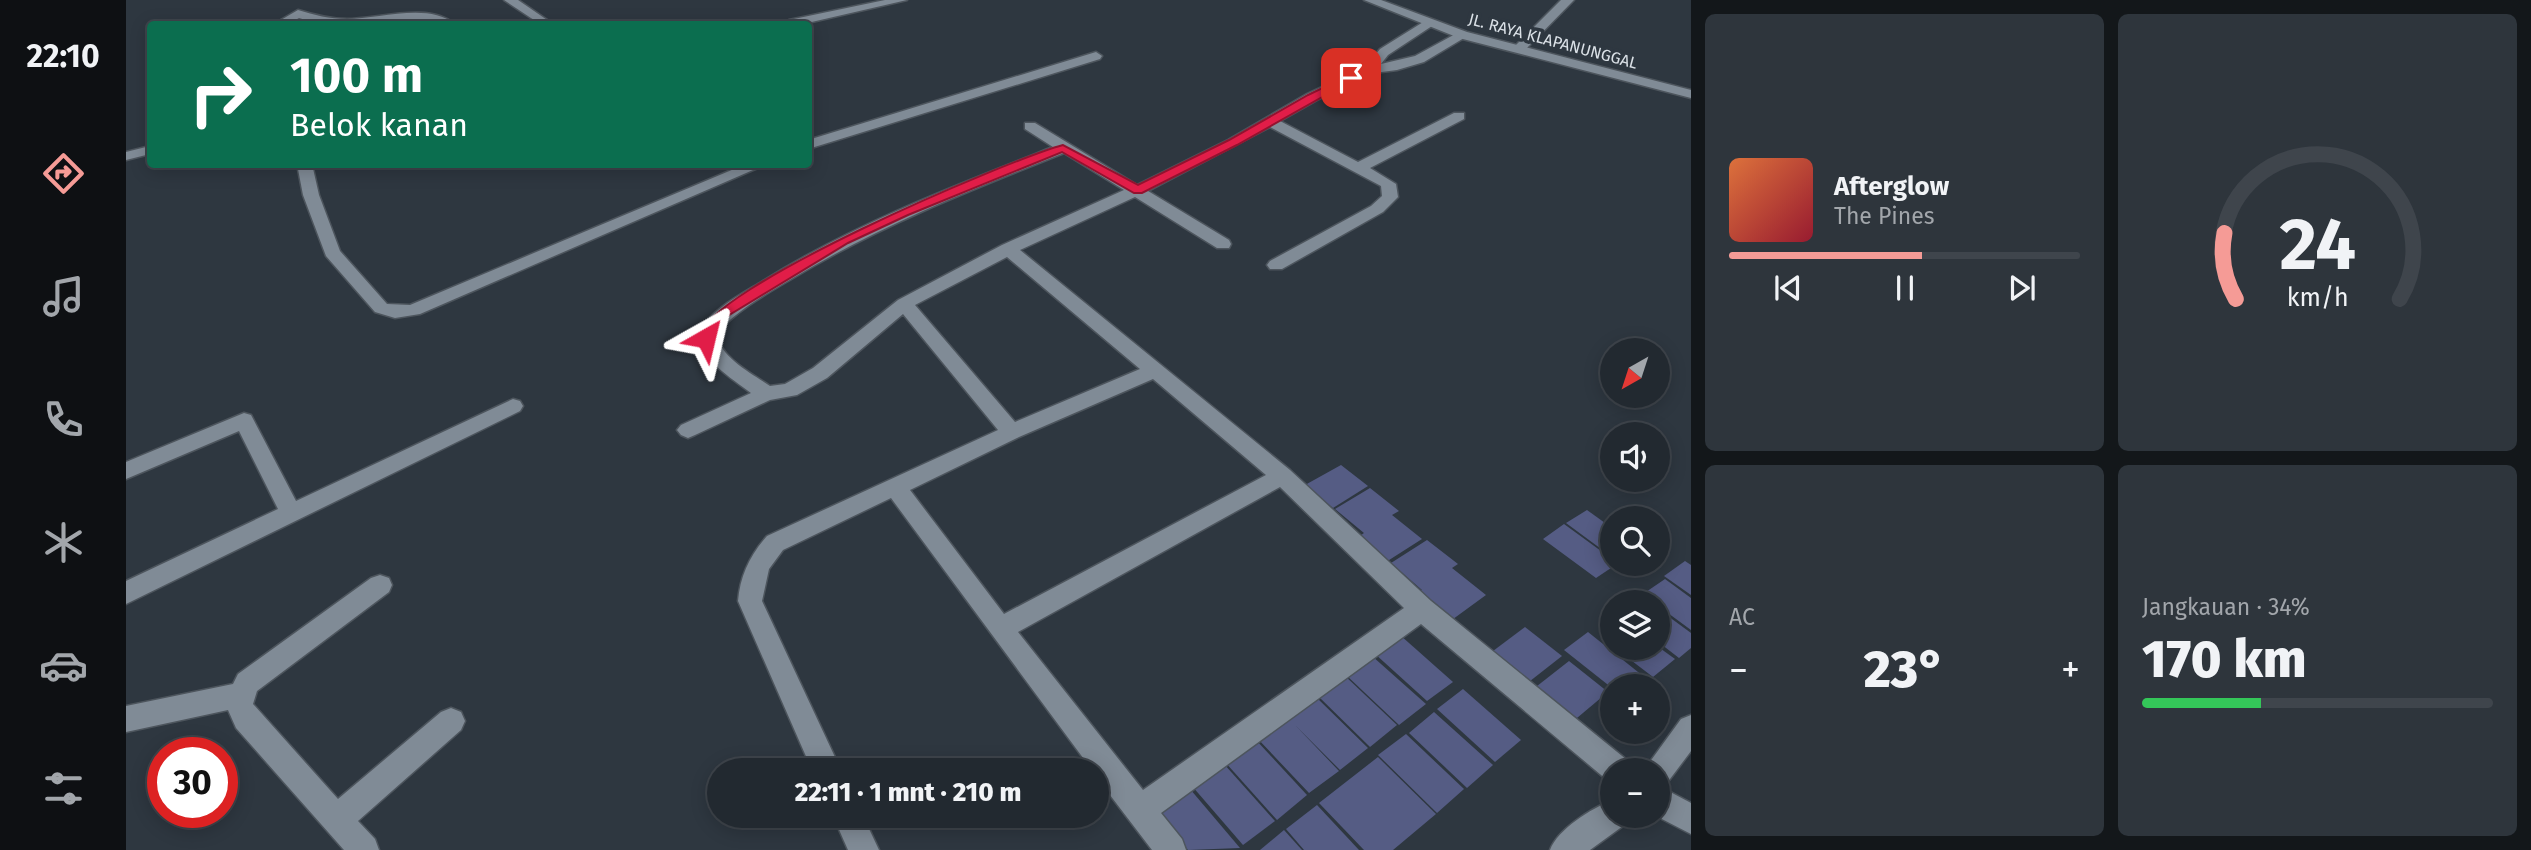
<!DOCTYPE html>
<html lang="id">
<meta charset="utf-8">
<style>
body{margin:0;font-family:"Fira Sans",sans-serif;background:#2e353c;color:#f1f3f6;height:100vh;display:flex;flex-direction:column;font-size:26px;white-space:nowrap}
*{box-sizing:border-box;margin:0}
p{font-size:23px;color:#a2a6ab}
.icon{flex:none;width:38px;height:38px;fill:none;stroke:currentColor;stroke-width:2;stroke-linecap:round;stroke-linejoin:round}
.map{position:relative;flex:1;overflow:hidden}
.sheet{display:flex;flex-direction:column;gap:14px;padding:14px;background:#13171a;width:840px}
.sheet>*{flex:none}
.guide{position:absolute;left:21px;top:21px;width:665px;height:147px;border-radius:7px;box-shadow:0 4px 18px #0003,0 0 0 2px #3f454c;background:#0b6e4f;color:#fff;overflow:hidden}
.needle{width:46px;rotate:219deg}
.tools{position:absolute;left:1474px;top:338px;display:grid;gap:14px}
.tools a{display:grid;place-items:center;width:70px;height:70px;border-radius:50%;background:#222930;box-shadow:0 4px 18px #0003,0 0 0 2px #3f454c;font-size:35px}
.speed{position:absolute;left:21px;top:737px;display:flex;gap:14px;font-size:35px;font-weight:700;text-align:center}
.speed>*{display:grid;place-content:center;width:91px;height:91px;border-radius:50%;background:#222930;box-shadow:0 4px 18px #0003,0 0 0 2px #3f454c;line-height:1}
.speed .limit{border:10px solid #d22;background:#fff;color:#111}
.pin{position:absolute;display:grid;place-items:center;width:60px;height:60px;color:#fff;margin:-30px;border-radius:14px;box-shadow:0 4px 10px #0006}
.me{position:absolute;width:77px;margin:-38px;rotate:37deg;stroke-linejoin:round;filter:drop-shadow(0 0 5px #0008)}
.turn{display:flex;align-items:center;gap:24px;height:147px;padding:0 28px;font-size:32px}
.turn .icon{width:91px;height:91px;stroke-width:2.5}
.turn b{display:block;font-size:49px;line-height:60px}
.big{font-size:52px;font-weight:800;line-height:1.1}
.sheet .widget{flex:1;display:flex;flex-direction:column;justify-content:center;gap:10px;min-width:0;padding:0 24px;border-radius:10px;background:#2e353c}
.sheet .dial{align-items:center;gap:0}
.dial svg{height:182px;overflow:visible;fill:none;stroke:#3f454c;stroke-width:7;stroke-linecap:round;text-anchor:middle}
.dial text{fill:#f1f3f6;stroke:none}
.song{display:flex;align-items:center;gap:21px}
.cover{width:84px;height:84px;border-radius:10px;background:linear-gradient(135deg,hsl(20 70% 55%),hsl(350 70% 35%))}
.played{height:7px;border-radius:4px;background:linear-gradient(90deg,#f59b96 55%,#3f454c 55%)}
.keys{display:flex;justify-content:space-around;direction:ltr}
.heat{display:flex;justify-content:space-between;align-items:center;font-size:38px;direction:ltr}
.charge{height:10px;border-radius:5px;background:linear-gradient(90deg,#34c759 34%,#3f454c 0)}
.sheet .tiles{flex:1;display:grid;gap:14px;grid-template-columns:repeat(2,1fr)}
.trip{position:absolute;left:581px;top:758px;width:402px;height:70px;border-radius:35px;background:#222930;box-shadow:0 4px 18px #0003,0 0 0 2px #3f454c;font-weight:800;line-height:70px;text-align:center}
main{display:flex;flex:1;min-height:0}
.menu{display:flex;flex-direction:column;width:126px;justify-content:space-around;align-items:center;background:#0e1013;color:#a2a6ab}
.menu .icon{width:49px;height:49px}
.menu .selected{color:#f59b96}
.menu b{font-size:32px;color:#f1f3f6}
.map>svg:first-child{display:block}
.building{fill:#555c84}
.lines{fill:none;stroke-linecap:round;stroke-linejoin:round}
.street-casing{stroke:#4d555d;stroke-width:3}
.secondary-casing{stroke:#4d555d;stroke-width:3}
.street{fill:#808b96;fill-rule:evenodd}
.secondary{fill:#808b96;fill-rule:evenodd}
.route{fill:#e11d48;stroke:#92132f;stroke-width:2}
.labels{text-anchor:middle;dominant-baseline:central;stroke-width:7;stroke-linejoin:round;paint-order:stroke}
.far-street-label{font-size:16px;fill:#dbe1e7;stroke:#2e3740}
</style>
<main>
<nav class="menu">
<b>22:10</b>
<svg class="icon selected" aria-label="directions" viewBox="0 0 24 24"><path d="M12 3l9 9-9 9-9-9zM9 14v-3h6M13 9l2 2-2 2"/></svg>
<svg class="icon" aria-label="music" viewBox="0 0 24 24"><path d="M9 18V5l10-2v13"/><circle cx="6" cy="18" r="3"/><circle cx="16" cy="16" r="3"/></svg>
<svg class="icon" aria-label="phone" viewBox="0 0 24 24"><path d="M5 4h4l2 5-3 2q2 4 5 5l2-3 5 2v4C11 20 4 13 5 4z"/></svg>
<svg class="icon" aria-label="climate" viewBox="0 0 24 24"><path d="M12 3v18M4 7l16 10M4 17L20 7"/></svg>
<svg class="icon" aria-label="car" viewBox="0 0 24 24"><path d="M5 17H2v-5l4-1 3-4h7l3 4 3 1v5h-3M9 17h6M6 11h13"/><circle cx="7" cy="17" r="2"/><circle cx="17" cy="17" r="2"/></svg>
<svg class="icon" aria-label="filters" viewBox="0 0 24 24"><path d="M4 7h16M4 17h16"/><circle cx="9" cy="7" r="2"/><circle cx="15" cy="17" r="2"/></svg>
</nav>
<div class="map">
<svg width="1565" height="850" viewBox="0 0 1565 850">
<rect width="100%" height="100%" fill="#2e3740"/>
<g class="building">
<polygon points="1215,465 1242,486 1207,508 1179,485"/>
<polygon points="1244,488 1273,511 1266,515 1296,539 1260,562 1231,538 1238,533 1209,509"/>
<polygon points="1461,510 1486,528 1486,557 1440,523"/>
<polygon points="1438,524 1486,559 1486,564 1491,564 1470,578 1417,539"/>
<polygon points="1301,540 1332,564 1326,568 1360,595 1323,622 1290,594 1296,590 1265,563"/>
<polygon points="1559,561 1565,565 1565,595 1538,576"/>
<polygon points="1539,579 1565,598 1565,630 1531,605 1531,602 1517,594"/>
<polygon points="1531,608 1565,633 1565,648 1553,658 1531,641"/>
<polygon points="1399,627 1436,656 1399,685 1363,654"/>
<polygon points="1462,632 1522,680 1514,686 1486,688 1438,650"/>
<polygon points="1274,635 1327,682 1301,701 1248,653"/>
<polygon points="1531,646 1549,659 1527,677 1489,648"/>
<polygon points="1246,656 1300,704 1273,725 1220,675"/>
<polygon points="1443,661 1482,692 1445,723 1406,690"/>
<polygon points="1218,675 1271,725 1244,747 1191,695"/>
<polygon points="1337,689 1395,740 1369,762 1311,709"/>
<polygon points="1190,697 1242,748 1214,770 1169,725 1213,771 1183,793 1131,738"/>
<polygon points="1308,712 1367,765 1341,788 1283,733"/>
<polygon points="1280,734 1338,789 1311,813 1252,755"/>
<polygon points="1130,740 1181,795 1151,820 1099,762"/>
<polygon points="1252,757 1310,814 1267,850 1238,850 1193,803"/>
<polygon points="1098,764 1149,821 1117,845 1066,786"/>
<polygon points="1064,789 1114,848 1062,850 1031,811"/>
<polygon points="1191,805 1233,850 1178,850 1160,829"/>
<polygon points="1158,830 1176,850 1134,850"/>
</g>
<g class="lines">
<defs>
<g id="street">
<polygon points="378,0 392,0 427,24 414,24"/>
<polygon points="759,0 781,0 677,24 657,24 663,20"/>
<polygon points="1435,0 1448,0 1397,52 1389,52 1389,46"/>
<path d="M 172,10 C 188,15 204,19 221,19 C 251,19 304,2 328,24 C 315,25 303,20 290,21 C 250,21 213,30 173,18 L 162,24 L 148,24 Z"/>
<path d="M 1302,19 L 1306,20 L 1306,26 L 1262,55 L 1255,64 L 1289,56 L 1333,32 L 1343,35 L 1298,62 L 1271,70 L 1248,73 L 1191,100 L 1154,121 L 1232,162 L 1328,113 L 1338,113 L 1338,119 L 1244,168 L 1270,184 L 1272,197 L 1257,212 L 1156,269 L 1144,269 L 1141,265 L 1144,261 L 1245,206 L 1256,196 L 1255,186 L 1144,127 L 1022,191 L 1103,240 L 1105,244 L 1103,248 L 1091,248 L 1009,197 L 894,250 L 1164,470 L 1305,601 L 1501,760 L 1505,770 L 1486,770 L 1486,782 L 1481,780 L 1295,624 L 1035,813 L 1056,839 L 1060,850 L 1026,850 L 971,778 L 971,770 L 966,770 L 765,498 L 657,550 L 643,569 L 636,601 L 715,770 L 686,770 L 612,601 C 614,576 624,555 641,536 L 872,430 L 777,314 L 701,378 L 671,395 L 644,400 L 569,435 L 562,438 L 555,435 L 551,430 L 555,425 L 625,393 C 604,377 576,361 571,333 C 586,309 614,295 637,281 C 728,224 828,186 927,147 L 899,129 L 899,123 L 909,123 L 1011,185 L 1102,140 L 1181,94 L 1240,66 L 1254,49 ZM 938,153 L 998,190 L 876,245 L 772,300 L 687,368 L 659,384 L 644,386 C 625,373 595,358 590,334 C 611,310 640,294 667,278 C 753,226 845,190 938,153 ZM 881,257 L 1014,369 L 889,422 L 789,305 ZM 1027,379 L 1140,475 L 878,614 L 784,490 L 893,437 ZM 1154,487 L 1278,608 L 1017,790 L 892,632 Z"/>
<polygon points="970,52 976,56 974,59 682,149 682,140"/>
<polygon points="24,146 24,154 0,160 0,152"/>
<polygon points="171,164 186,164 193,195 214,251 261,304 284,305 620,164 641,164 294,314 269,318 249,312 200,256 177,195"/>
<polygon points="387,399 394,401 397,406 394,411 0,604 0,581 152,509 113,431 0,479 0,462 118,413 125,415 170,501"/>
<polygon points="254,575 263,578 266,585 263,592 131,691 127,704 212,799 315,712 325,708 335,712 339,721 335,730 232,821 249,839 253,850 218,850 110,728 102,710 0,732 0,706 107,684 112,674 245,578"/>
<polygon points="1565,715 1565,751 1541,783 1533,786 1565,803 1565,834 1530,816 1531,770 1518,770 1555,719"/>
<path d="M 1486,800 L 1486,816 L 1501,816 L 1497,826 L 1464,850 L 1424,850 C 1432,829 1465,809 1486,800 Z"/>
<polygon points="707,816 737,816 753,850 722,850"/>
</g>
<polygon id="secondary" points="1238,0 1255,0 1341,32 1565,90 1565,98 1333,38"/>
</defs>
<use href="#street" class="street-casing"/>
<use href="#secondary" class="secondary-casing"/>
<use href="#street" class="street"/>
<use href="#secondary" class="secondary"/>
</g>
<path class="route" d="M 1221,76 L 1230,78 L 1111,145 L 1016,193 L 1008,193 L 936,152 L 782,215 L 722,243 L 600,317 L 587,334 L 585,342 L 580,343 L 573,338 C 578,289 882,160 937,145 L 1012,185 L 1103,140 L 1182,95 Z"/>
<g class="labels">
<g class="far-street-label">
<text transform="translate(1427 41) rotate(15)">JL. RAYA KLAPANUNGGAL</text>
</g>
</g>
</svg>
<div class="tools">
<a><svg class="needle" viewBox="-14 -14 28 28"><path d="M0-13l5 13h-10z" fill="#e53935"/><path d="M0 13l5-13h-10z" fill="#a2a6ab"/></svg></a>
<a><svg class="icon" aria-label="sound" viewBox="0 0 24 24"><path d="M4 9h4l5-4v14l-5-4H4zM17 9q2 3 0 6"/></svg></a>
<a><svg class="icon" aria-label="search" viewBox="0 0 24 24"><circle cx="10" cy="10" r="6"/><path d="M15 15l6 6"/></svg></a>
<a><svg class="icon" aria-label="layers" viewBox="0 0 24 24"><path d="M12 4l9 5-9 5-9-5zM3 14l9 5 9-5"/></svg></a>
<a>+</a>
<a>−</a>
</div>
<div class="speed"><div class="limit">30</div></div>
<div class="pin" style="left:1225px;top:78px;background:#d93025"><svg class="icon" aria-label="arrive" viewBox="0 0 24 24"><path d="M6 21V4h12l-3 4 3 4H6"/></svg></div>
<svg class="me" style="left:580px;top:338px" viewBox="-20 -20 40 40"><path d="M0-17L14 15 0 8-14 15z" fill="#e11d48" stroke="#fff" stroke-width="4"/></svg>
<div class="trip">22:11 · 1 mnt · 210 m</div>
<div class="guide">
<div class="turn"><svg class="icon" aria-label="right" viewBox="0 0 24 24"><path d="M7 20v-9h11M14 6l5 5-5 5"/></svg><div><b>100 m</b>Belok kanan</div></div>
</div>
</div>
<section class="sheet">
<div class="tiles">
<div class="widget">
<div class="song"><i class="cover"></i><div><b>Afterglow</b><p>The Pines</p></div></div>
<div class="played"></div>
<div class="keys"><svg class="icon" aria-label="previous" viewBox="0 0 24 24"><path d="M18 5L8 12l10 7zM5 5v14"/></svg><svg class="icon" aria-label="pause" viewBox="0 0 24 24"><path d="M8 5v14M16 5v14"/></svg><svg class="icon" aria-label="next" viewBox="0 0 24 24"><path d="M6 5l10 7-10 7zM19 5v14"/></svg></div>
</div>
<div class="widget dial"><svg viewBox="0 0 100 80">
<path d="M14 69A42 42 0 1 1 86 69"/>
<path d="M14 69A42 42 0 0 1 9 40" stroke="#f59b96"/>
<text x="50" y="56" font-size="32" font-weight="700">24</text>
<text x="50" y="72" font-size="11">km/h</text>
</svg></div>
<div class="widget"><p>AC</p>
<div class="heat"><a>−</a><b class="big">23°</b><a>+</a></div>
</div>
<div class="widget"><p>Jangkauan · 34%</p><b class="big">170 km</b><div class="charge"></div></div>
</div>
</section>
</main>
